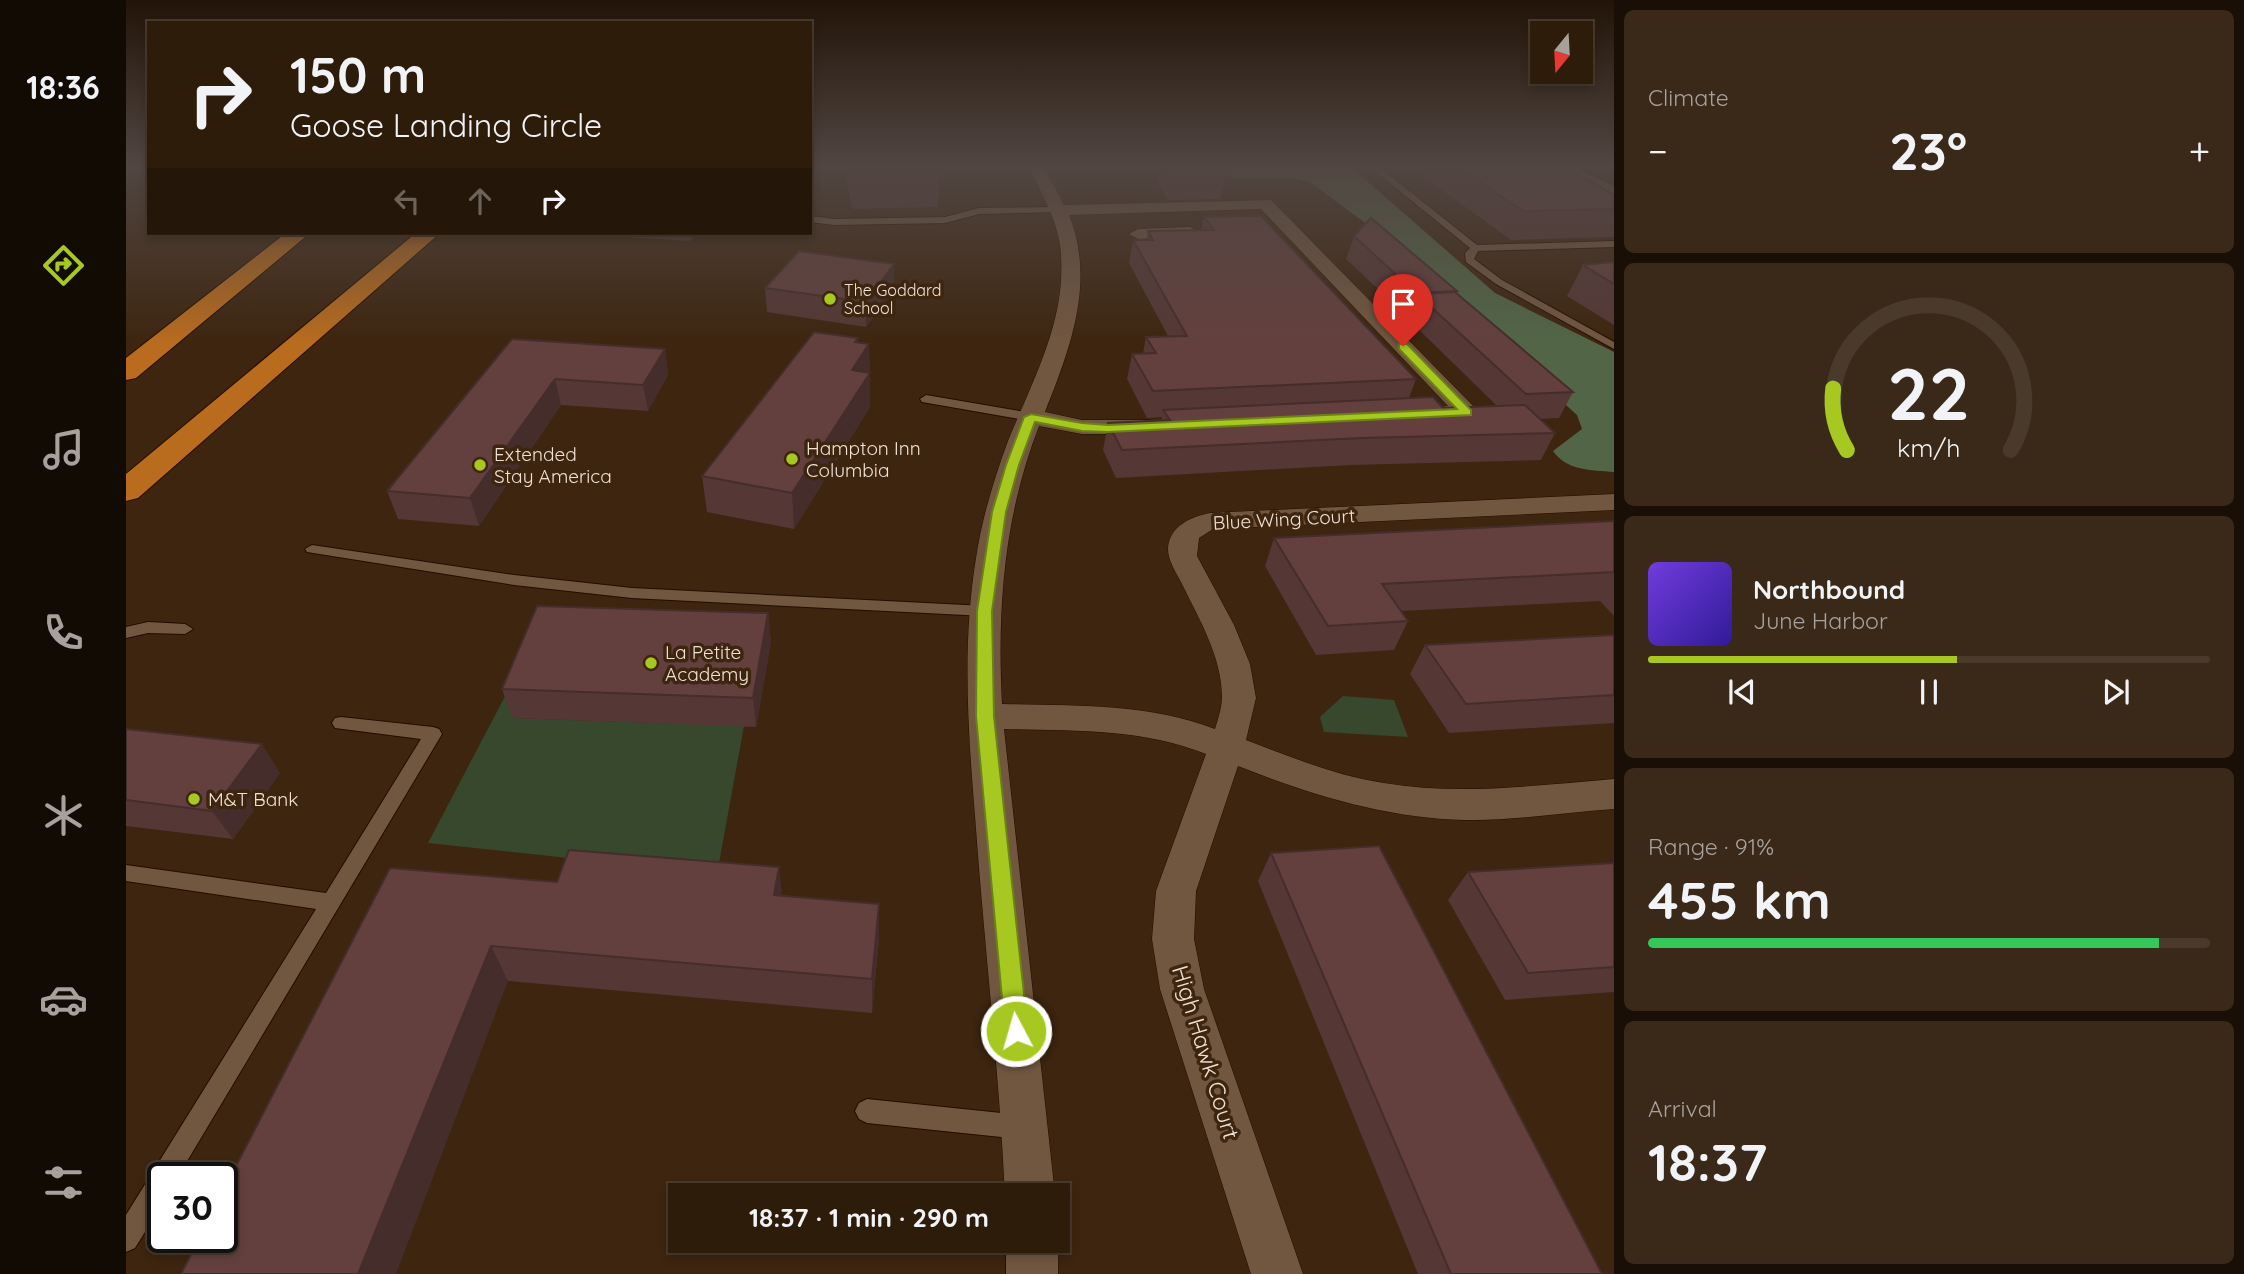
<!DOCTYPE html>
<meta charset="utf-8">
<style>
body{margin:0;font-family:Quicksand,sans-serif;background:#3a2919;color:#f1f3f6;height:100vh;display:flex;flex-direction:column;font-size:26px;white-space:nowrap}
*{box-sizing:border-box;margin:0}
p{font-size:23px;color:#a7a19d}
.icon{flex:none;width:38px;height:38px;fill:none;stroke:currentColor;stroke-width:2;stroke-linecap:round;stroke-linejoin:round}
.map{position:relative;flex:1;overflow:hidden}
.sheet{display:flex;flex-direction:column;gap:10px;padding:10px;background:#190f06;width:630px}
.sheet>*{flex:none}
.banner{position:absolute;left:21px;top:21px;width:665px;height:214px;border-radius:0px;box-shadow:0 4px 10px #0003,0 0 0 2px #493a2c;background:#2e1c0b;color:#f1f3f6;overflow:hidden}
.needle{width:46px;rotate:198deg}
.buttons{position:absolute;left:1404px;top:21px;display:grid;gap:14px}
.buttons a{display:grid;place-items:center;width:63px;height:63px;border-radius:0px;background:#2e1c0b;box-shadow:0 4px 10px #0003,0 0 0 2px #493a2c;font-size:35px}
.speed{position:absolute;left:21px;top:1162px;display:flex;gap:14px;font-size:35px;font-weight:700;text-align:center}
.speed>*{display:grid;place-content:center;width:91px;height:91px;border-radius:50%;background:#2e1c0b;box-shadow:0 4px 10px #0003,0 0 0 2px #493a2c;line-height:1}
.speed .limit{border:4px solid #111;border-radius:10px;background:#fff;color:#111}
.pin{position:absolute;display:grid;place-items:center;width:60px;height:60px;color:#fff;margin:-72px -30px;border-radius:50% 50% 50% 0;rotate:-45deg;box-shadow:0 0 7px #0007}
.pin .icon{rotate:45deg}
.me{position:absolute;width:77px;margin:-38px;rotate:354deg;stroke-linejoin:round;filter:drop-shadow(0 0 5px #0008)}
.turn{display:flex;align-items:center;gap:24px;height:147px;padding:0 28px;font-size:32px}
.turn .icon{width:91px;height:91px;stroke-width:2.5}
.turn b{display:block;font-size:49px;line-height:60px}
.lanes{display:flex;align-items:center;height:66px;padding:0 28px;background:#0003;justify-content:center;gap:35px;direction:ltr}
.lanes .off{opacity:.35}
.big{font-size:52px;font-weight:700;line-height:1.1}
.sheet .widget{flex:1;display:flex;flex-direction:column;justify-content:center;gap:10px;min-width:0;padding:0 24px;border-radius:10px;background:#3a2919}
.sheet .dial{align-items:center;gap:0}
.dial svg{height:182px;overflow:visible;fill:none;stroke:#493a2c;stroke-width:7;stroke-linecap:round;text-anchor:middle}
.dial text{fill:#f1f3f6;stroke:none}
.song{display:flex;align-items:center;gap:21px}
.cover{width:84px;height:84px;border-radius:10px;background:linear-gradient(135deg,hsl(260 70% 55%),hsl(250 70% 35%))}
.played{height:7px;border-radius:4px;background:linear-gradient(90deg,#a6c821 55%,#493a2c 55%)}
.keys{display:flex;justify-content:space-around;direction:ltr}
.heat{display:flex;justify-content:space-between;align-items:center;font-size:38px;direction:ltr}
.charge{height:10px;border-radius:5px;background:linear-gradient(90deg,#34c759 91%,#493a2c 0)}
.trip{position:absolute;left:542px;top:1183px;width:402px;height:70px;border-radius:0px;background:#2e1c0b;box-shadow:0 4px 10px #0003,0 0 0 2px #493a2c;font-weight:700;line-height:70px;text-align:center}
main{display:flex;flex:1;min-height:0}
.tabs{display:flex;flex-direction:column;width:126px;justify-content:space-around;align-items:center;background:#120b04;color:#a7a19d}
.tabs .icon{width:49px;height:49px}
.tabs .selected{color:#a6c821}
.tabs b{font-size:32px;color:#f1f3f6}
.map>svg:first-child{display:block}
.green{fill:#37482d}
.forest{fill:#526647}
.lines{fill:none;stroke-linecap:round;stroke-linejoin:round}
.lane-casing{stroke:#230d00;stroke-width:2}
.street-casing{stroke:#230d00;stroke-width:1}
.highway-casing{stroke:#230d00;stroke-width:2}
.lane{fill:#725740;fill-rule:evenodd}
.street{fill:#725740;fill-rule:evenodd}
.highway{fill:#b96c1e;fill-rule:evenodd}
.wall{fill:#553735}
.shaded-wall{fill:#452d2b}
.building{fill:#63403e;stroke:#452d2b;stroke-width:2}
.route{fill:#a6c821;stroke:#6c8215;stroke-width:2}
.poi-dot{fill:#a6c821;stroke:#3d250f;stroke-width:2.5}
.labels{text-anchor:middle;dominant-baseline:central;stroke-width:7;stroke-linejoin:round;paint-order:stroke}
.far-poi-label{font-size:16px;fill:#f0e1d4;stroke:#3d250f;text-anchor:start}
.poi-label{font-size:19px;fill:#f0e1d4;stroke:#3d250f;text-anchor:start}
.street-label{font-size:19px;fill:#f0e1d4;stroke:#3d250f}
.near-street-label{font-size:23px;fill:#f0e1d4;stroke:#3d250f}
</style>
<main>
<nav class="tabs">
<b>18:36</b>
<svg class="icon selected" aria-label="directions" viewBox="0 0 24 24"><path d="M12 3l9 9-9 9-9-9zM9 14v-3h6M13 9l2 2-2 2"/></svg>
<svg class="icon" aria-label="music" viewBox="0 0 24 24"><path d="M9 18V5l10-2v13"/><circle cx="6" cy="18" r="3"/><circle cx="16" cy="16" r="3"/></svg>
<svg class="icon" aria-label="phone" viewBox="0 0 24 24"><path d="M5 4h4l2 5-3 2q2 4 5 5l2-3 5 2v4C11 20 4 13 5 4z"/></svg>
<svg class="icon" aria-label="climate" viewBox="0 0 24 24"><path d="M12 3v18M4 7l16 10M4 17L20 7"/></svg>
<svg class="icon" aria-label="car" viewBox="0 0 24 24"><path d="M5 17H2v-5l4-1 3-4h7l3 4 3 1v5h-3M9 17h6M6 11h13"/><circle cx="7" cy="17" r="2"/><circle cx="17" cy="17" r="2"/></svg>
<svg class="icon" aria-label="filters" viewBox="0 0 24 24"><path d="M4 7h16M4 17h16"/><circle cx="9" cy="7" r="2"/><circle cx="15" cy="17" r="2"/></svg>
</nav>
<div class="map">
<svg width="1488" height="1274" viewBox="0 0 1488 1274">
<rect width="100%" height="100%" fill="#3d250f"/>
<g class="green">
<polygon points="386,683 387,718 618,726 591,874 302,843"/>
<polygon points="1217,696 1268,700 1282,737 1198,732 1194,717"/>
</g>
<path class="forest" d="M 1087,167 L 1225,167 L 1369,293 L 1488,352 L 1488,472 C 1465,470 1441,471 1427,451 L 1456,429 L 1451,415 L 1238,222 L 1184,182 L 1167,178 L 1109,178 L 1091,174 Z"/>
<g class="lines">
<defs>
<g id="lane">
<polygon points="1244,167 1253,167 1351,245 1488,241 1488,247 1352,251 1348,259 1376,280 1488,342 1488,349 1370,284 1340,262 1339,253 1344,248"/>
<polygon points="933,207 936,208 936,212 853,214 819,223 708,225 684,222 684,216 708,219 819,217 853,208"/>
<polygon points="800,395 905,413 911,417 905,421 796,402 794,399"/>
<polygon points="186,545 388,575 506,588 859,606 867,611 859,616 506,598 388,585 181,552 179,549"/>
<polygon points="22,622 59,624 67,629 59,634 22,633 0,638 0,627"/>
<polygon points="215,717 307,727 313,729 316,734 51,1178 37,1178 37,1203 9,1248 0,1252 0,1215 190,909 0,881 0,865 200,893 295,739 209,728 206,723 209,718"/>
<polygon points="741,1099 895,1115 903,1119 907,1127 903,1135 895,1139 741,1123 733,1119 729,1111 733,1103"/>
</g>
<g id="street">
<path d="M 902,167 L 918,167 L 938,205 L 1145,200 L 1353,412 L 1349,417 L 1306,421 L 1297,419 L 1294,414 L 1297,409 L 1322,406 L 1135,209 L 943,215 C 970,282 944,349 919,412 L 956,420 L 1024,420 L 1033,422 L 1036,427 L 1033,432 L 1024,434 L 956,434 L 913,426 C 878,516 871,608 876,704 C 949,706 1021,703 1089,729 C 1092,719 1096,707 1096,697 C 1096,657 1073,619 1056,584 C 1051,574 1042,561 1042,549 C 1043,526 1065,517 1084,513 L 1488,494 L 1488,510 L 1087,529 L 1073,538 L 1071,556 L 1108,625 L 1124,664 L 1130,698 L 1120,740 C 1165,757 1210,776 1258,783 C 1334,796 1412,785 1488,779 L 1488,809 C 1439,812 1388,821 1339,820 C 1259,818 1185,795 1112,766 L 1070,891 L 1068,939 L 1078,989 L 1177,1274 L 1125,1274 L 1034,989 L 1026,939 L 1030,891 L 1080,754 C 1015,728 947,731 878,729 L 929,1195 L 879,1195 C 873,1068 858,942 849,816 C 842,730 836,644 850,558 C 856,518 868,479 882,441 C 908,377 943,316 934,245 C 930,217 915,192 902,167 Z"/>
<polygon points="1426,167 1447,167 1488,186 1488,197"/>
<polygon points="1064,227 1073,232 1070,236 1012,239 1003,234 1012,229"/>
<rect x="880" y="1241" width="52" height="33"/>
</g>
<g id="highway">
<polygon points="160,233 184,233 10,378 0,380 0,358"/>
<polygon points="290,233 314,233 12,498 0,501 0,474"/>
</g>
</defs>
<use href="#lane" class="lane-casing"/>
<use href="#street" class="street-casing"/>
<use href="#highway" class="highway-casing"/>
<use href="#lane" class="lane"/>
<use href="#street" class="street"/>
<use href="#highway" class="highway"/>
</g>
<g class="wall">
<polygon points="718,167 813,167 812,207 726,209"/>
<polygon points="1035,167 1089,167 1099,177 1094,199 1042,200 1032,185"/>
<polygon points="1284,167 1440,167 1488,195 1488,237 1385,240"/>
<polygon points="1453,167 1488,167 1455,168"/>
<polygon points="1078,217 1290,379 1283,398 1317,408 1371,406 1281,318 1282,317 1220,259 1228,236 1331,291 1330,293 1447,392 1433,418 1414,419 1429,433 1415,460 1225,465 990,478 977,450 982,423 1035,421 1036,417 1021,418 1001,379 1006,354 1017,353 1020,337 1042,336 1003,263 1007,240 1020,240 1022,231 1075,230"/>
<polygon points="430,233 571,233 565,241"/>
<polygon points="1488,262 1488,325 1441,296 1457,265"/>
<polygon points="639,288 768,288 740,327 641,312"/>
<polygon points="386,339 539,349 542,375 522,411 435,405 353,526 272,519 261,491"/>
<polygon points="732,343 743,344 744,407 668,529 581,512 576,476"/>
<polygon points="1488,521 1488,616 1474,601 1275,611 1282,621 1268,650 1190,655 1139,566 1148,538"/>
<polygon points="642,613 645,642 630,727 386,718 376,689"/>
<polygon points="1488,635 1488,723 1323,733 1284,674 1299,645"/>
<polygon points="0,729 154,773 107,839 0,826"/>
<polygon points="1145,853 1476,1274 1292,1274 1132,881"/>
<polygon points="1488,863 1488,992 1379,1000 1322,900 1342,872"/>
<polygon points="264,868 431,882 656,895 753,939 746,1013 382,981"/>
</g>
<g class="shaded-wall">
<polygon points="564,233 571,233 565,241"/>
<polygon points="768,264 768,288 740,327 740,302"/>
<polygon points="732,338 732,361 743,344 744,407 668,529 666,493 726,370 729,342"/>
<polygon points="539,349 542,375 522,411 517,385"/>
<polygon points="429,379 435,405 353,526 344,498"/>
<polygon points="642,613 645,642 630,727 627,698"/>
<polygon points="136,744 154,773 107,839 86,811"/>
<polygon points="653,867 657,903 648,895"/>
<polygon points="753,904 753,939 746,1013 746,979"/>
<polygon points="365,946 382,981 270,1274 232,1274"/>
</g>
<g class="building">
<polygon points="724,167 813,167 814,169 725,171"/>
<polygon points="1037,167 1089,167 1099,177 1047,178"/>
<polygon points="1332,167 1440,167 1488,195 1488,209 1397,211"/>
<polygon points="1135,216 1290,379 1027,391 1006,354 1030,353 1020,337 1061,336 1007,240 1027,240 1022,231 1088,230 1078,217"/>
<polygon points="1245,218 1331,291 1290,293 1228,236"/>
<polygon points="673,251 768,264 740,302 639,288"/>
<polygon points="1488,262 1488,284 1457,265"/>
<polygon points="1329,292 1447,392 1400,394 1291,294"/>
<polygon points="688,332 732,338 729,342 743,344 726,370 744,373 666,493 576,476"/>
<polygon points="386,339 539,349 517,385 429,379 344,498 261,491"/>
<polygon points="1307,397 1317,408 1399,405 1429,433 1235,438 996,450 982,423 1044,420 1037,410"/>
<polygon points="1488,521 1488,572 1256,584 1282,621 1202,626 1148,538"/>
<polygon points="411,606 642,613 627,698 376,689"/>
<polygon points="1488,635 1488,695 1340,704 1299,645"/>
<polygon points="0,729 136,744 86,811 0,800"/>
<polygon points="1253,846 1476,1274 1325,1274 1145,853"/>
<polygon points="443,850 653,867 648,895 753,904 746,979 365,946 232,1274 55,1274 74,1237 96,1237 96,1193 264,868 431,882"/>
<polygon points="1488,863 1488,967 1402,973 1342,872"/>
</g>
<linearGradient id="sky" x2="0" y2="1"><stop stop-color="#221408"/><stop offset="0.48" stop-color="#514642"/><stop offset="1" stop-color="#514642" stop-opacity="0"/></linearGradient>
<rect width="1488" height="345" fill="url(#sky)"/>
<polygon class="route" points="1273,344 1281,344 1345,410 1345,415 982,432 956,431 909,422 893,465 880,512 866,611 868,716 902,1031 898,1039 890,1042 882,1039 879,1031 850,716 851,611 866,512 880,465 898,417 905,414 956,423 982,425 1331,409 1273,349"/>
<g class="poi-dot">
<circle cx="704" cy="299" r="7"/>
<circle cx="666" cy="459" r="7"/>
<circle cx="354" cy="465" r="7"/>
<circle cx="525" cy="663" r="7"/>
<circle cx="68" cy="799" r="7"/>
</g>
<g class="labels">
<g class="far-poi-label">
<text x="718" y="290">The Goddard<tspan x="718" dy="18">School</tspan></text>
</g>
<g class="poi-label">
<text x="680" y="448">Hampton Inn<tspan x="680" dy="22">Columbia</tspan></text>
<text x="368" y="454">Extended<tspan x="368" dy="22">Stay America</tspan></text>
<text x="539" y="652">La Petite<tspan x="539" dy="22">Academy</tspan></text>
<text x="82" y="799">M&amp;T Bank</text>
</g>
<g class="street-label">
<text transform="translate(1158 519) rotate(-3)">Blue Wing Court</text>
</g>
<g class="near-street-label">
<text transform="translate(1080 1052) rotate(73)">High Hawk Court</text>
</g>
</g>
</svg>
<div class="buttons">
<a><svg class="needle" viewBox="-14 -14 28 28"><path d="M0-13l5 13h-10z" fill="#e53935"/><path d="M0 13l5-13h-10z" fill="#a7a19d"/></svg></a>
</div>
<div class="speed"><div class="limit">30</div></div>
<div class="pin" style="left:1277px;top:346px;background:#d93025"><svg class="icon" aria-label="arrive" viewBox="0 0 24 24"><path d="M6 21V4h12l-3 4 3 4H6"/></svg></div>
<svg class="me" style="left:890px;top:1031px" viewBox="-20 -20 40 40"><circle r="17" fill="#a6c821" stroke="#fff" stroke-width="3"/><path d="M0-11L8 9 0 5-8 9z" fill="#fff"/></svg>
<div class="trip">18:37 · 1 min · 290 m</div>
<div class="banner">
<div class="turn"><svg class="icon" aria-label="right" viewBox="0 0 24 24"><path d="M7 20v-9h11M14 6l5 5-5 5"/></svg><div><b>150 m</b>Goose Landing Circle</div></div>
<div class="lanes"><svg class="icon off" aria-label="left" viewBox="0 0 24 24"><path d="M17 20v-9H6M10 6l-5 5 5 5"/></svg><svg class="icon off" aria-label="ahead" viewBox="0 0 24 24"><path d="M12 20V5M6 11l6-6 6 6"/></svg><svg class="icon" aria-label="right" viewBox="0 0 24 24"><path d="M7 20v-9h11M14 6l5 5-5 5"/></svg></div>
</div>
</div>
<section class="sheet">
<div class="widget"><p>Climate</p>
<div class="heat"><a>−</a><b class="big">23°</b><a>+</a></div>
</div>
<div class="widget dial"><svg viewBox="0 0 100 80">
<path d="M14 69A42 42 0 1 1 86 69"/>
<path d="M14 69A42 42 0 0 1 8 42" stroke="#a6c821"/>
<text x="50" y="56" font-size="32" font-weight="700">22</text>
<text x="50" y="72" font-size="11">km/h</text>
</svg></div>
<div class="widget">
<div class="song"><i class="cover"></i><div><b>Northbound</b><p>June Harbor</p></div></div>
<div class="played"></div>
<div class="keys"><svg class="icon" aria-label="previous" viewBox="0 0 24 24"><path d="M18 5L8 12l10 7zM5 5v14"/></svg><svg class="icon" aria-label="pause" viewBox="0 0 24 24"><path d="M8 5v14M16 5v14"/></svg><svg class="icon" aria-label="next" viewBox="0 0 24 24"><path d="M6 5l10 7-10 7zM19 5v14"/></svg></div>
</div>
<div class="widget"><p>Range · 91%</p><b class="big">455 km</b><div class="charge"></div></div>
<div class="widget"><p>Arrival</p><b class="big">18:37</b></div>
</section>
</main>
